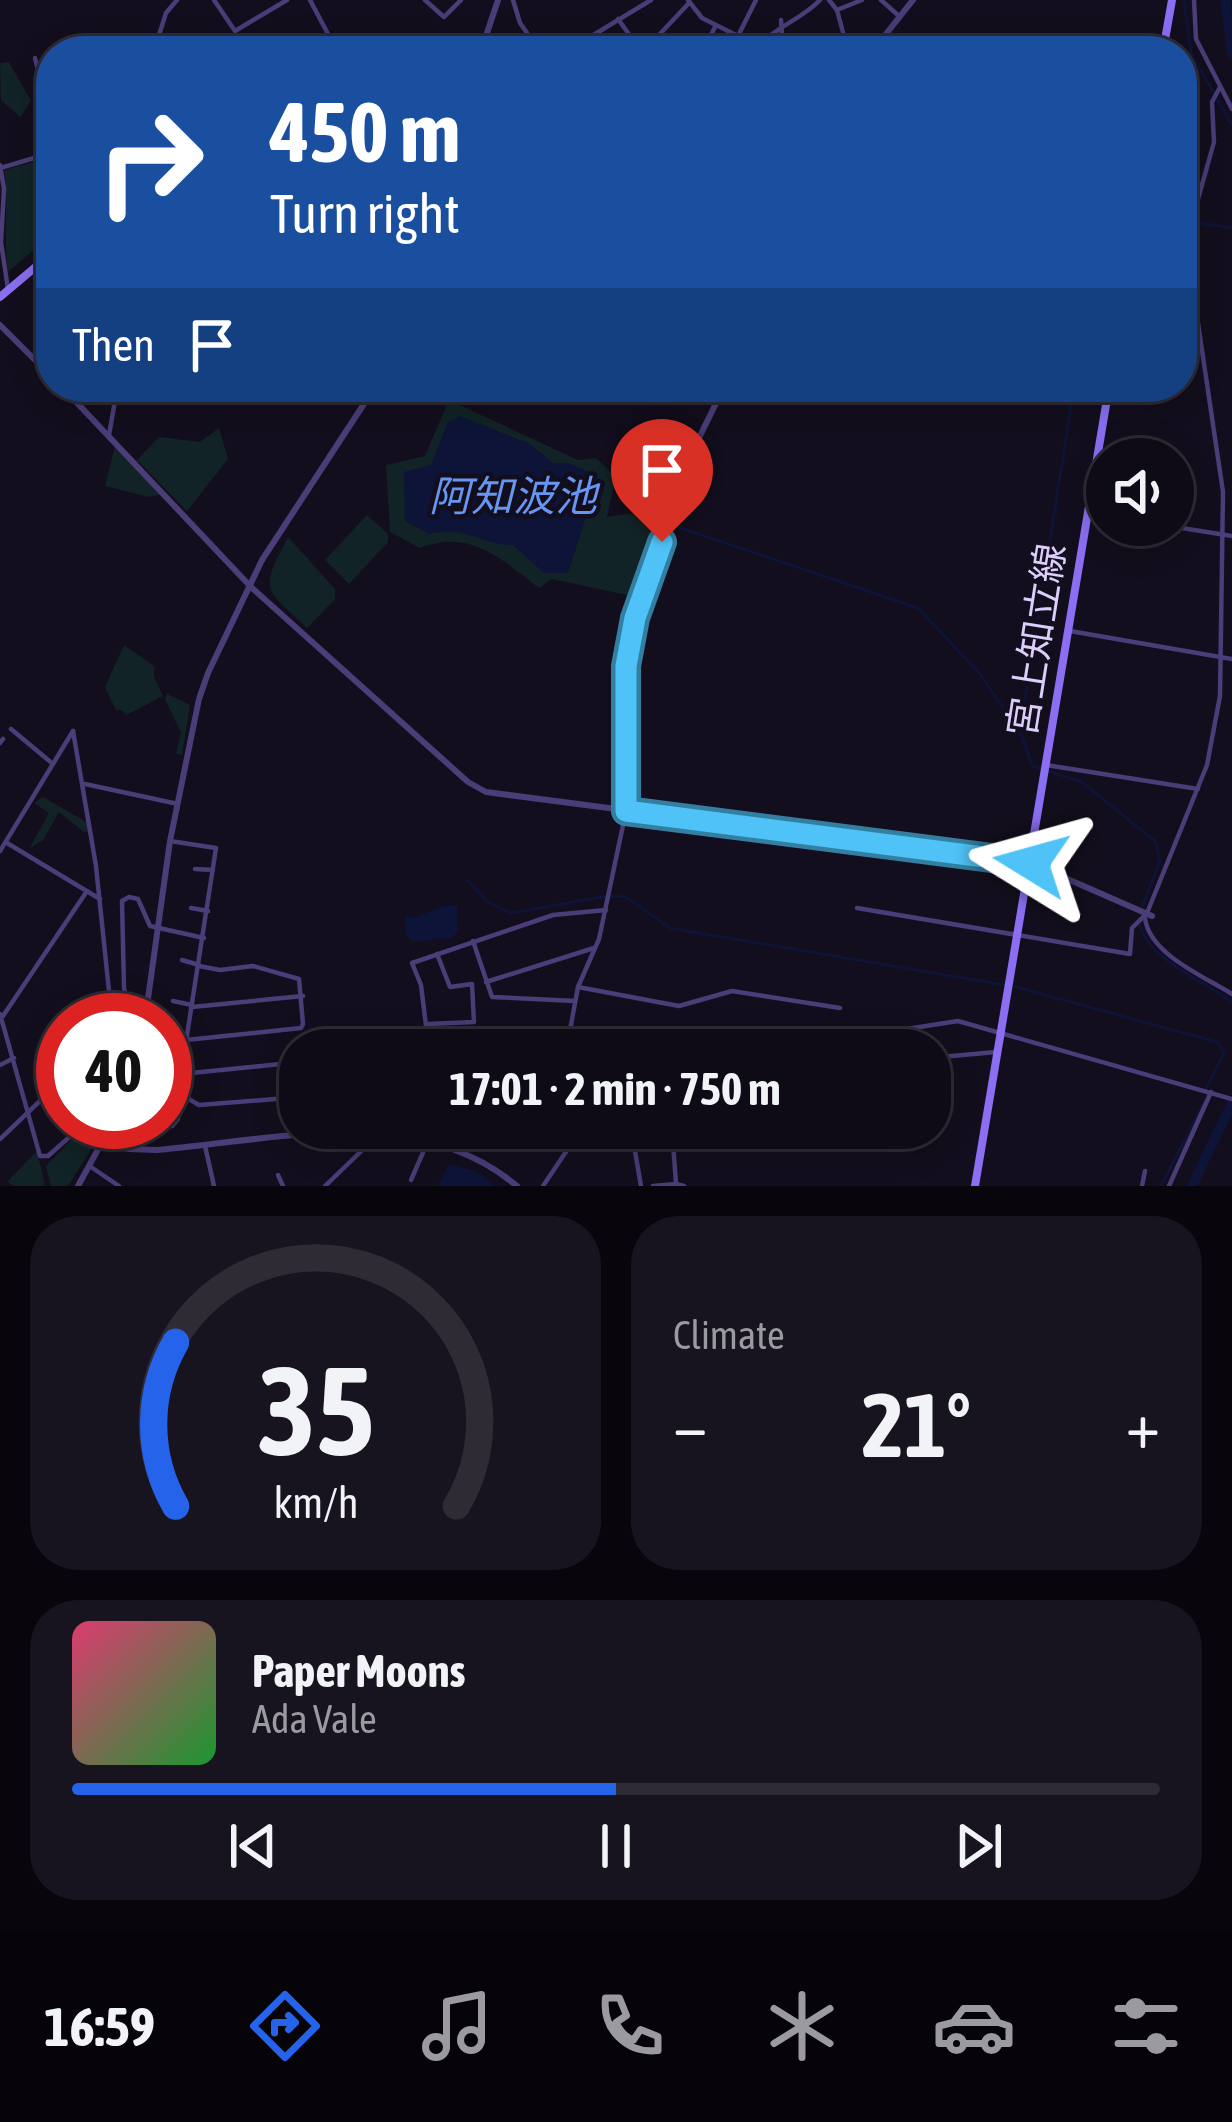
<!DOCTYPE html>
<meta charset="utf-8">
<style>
body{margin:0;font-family:"Asap Condensed","Noto Sans JP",sans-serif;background:#17131f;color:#f1f3f6;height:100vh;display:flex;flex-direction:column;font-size:45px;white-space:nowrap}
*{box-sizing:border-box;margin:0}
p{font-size:39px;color:#9b9aa1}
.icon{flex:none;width:66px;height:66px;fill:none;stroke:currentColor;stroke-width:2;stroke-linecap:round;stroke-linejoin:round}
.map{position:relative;height:1186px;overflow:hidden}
.panel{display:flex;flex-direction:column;gap:30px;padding:30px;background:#08060c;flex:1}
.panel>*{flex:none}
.top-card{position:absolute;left:36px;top:36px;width:1161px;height:366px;border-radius:48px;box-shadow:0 6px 30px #0003,0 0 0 3px #2e2b35;background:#1a4fa0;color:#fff;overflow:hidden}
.tools{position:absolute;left:1086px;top:438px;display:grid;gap:24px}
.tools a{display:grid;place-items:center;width:108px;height:108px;border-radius:50%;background:#0e0a16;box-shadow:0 6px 30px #0003,0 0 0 3px #2e2b35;font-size:60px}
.speed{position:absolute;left:36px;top:993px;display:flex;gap:24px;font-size:60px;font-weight:700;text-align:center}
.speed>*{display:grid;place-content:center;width:156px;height:156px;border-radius:50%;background:#0e0a16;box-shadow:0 6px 30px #0003,0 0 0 3px #2e2b35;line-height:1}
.speed .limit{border:18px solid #d22;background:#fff;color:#111}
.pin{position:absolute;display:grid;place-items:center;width:102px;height:102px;color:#fff;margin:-123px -51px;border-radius:50% 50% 50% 0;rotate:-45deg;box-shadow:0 0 12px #0007}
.pin .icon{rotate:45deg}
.me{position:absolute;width:132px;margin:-66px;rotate:278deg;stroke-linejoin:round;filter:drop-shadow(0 0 9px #0008)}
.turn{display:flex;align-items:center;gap:42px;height:252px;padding:0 36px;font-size:54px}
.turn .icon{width:156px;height:156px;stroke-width:2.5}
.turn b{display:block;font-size:84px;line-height:102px}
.then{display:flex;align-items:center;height:114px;padding:0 36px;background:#0003;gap:24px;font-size:45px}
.big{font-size:90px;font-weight:700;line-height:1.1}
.panel .widget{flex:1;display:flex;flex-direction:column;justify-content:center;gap:18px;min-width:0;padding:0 42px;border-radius:48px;background:#17131f}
.panel .dial{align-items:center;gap:0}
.dial svg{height:312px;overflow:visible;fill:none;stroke:#2e2b35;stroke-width:7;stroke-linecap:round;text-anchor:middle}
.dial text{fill:#f1f3f6;stroke:none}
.song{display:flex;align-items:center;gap:36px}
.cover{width:144px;height:144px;border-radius:18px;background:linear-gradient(135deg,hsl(340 70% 55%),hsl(130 70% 35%))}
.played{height:12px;border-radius:6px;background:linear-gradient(90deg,#2563eb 50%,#2e2b35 50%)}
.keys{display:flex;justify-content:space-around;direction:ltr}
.heat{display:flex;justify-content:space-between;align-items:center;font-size:66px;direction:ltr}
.panel .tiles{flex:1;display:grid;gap:30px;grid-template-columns:1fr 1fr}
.widget:last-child{grid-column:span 2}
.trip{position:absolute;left:279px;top:1029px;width:672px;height:120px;border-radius:48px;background:#0e0a16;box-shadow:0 6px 30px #0003,0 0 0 3px #2e2b35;font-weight:700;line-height:120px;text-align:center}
.tabs{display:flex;height:192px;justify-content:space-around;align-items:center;background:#060409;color:#9b9aa1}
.tabs .icon{width:84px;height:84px}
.tabs .selected{color:#2563eb}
.tabs b{font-size:54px;color:#f1f3f6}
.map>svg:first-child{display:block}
.green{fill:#112326}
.water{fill:#0d1437}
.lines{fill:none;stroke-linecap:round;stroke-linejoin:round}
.stream{stroke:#0d1437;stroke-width:3}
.river{stroke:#0d1437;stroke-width:10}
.minor{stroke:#4a3d78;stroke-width:4.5}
.tertiary{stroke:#4a3d78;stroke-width:6}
.secondary{stroke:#8b6ef2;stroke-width:8}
.route-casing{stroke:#337fa1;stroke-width:30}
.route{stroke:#4fc3f7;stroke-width:21}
.labels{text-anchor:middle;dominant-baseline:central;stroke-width:9;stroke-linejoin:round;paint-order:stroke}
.street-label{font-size:39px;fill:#dccefb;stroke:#130e1d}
.water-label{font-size:42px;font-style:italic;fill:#6696f1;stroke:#130e1d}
</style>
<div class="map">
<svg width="1232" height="1186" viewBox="0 0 1232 1186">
<rect width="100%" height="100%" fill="#130e1d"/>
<g class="green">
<polygon points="9,62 31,101 20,117 1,100 0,63"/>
<path d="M 51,157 L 51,235 L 8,272 C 3,238 9,204 4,170 Z"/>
<path d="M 449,400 L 578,460 L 596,458 L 616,477 L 607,517 L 634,513 L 647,520 L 651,511 L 665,516 L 636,597 L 552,579 L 539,588 C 501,559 470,528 420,548 L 390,532 L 386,465 L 425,456 Z"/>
<polygon points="219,428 228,459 187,511 137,460 159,437 200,442"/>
<polygon points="115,446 161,494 149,497 105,486"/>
<polygon points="367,515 388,534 388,542 349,584 325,560"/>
<path d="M 288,537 L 335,589 L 335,599 L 307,628 C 264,587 259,592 288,537 Z"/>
<polygon points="124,645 154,666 154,677 163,696 126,715 122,710 116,710 105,687"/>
<polygon points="167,694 190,705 182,755 176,754 181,733 165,699"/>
<polygon points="43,797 88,823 89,831 84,832 59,812 43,840 29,849 49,813 34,803"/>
<polygon points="76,1135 89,1141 92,1148 68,1186 51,1186 46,1166"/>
<polygon points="37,1151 45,1186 14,1186 7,1182"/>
</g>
<g class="water">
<path d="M 460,416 L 530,444 L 553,463 L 568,463 L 593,474 L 596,486 L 568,573 L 544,573 L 513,545 C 481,545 468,525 429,534 L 405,521 L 404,472 L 431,465 L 448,422 Z"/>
<polygon points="444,906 457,906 458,932 451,938 412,942 405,933 405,916 415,917"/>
<polygon points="449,1164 478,1172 495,1186 438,1186"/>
</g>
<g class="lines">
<g class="stream">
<polyline points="1184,0 1191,53 1232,125"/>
<polyline points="1182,220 1232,228"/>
<polyline points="675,526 918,608 980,674 1022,736 1032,766 1082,782 1156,842 1160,861 1140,912"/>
<polyline points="1021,724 1074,387"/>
<polyline points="468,881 488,902 511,913 607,896 626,897 670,928 1016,987 1217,1042 1224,1053 1205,1091"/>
<path d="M 1138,921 C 1148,961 1203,979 1232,1003"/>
<polyline points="1161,1186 1205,1101"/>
</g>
<g class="river">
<polyline points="1225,0 1232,53"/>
<polyline points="1192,1186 1232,1103"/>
</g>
<g class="minor">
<polyline points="214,0 235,31 287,0"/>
<polyline points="310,0 337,51"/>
<polyline points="425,0 444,17 461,0"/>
<polyline points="513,0 520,23 540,51"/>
<polyline points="688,0 702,18 738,36 756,0"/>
<polyline points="829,0 837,10"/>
<polyline points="881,0 899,16"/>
<polyline points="1194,0 1196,39 1232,109"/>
<polyline points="618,19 641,51"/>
<polyline points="781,20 783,51"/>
<polyline points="707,43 738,36 757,47"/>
<polyline points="599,49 601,51"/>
<polyline points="154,51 166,13 177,0"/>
<polyline points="465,51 484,39"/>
<polyline points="567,51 651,0"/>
<polyline points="644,51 689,3"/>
<polyline points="673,51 707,43 716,25"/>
<path d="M 764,51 L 757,47 C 775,27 801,20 820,0"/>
<polyline points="848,51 837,10 862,0"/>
<polyline points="35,58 51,122"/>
<polyline points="0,165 4,189 1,242 8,289"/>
<polyline points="0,168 51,153"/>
<polyline points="694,387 718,398"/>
<polyline points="109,435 116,395"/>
<polyline points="1089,513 1107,516"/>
<polyline points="1163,525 1232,536"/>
<polyline points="1070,631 1232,659"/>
<polyline points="11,729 53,764"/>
<polyline points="73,731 96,866 112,1020"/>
<polyline points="0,743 3,739"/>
<polyline points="1046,765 1198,789"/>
<polyline points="85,784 178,804"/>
<polyline points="170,841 216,848 181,1074 182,1095 199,1105 300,1097"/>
<polyline points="7,843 100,899"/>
<polyline points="0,851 73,731"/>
<polyline points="195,869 213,870"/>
<polyline points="191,908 208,911"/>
<polyline points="857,908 1130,954 1132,928 1147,913 1207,765 1220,696 1223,492 1186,242 1214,142 1212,102 1220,87"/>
<path d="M 1145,918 C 1149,954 1205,977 1232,994"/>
<polyline points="473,941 492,997 575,1001"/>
<polyline points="182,960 199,965"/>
<polyline points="486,982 594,948"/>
<polyline points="578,987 679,1006 732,991 840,1008"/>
<polyline points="173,1001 192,1005"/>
<polyline points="192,1007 303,996"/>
<polyline points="0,1014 40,1156 48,1156 75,1132 102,1142"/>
<polyline points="3,1016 87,891"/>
<polyline points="132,1020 124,988 122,901 129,897 138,899 150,926 204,938"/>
<polyline points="428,1024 474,1022 472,984 450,987 437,954"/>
<polyline points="166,1038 186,1043"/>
<polyline points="429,1039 446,1038 447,1050"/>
<polyline points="186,1040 301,1028 303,1024 299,979 253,966 220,970 199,966"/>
<polyline points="523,1040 568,1041"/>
<polyline points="467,1041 467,1050"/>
<polyline points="429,1050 421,985 412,963 553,915 606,910"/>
<polyline points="570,1050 568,1041 578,987 599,939 626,811"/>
<polyline points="772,1050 958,1021 1232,1099"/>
<polyline points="930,1058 996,1052"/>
<polyline points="0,1065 14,1058"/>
<polyline points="165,1074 181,1076"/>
<polyline points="181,1074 300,1062"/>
<polyline points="164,1122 172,1126 178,1119 173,1111 165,1113"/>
<polyline points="541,1128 570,1146"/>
<polyline points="564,1128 576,1136"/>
<polyline points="631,1128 641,1186"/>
<polyline points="672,1128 676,1184 684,1186"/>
<polyline points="0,1139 63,1079"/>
<polyline points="205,1146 214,1186"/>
<polyline points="91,1167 119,1186"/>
<polyline points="278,1175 283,1186"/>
<polyline points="411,1180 428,1141"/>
<polyline points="325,1186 379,1134"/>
<polyline points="543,1186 582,1128"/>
<polyline points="653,1186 676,1184"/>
<polyline points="1142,1186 1145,1171"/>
<polyline points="1169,1186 1211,1092"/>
</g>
<g class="tertiary">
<polyline points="481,51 498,0"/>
<polyline points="864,51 886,34 913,0"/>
<polyline points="0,325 51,376"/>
<polyline points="62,387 251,587 468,782 486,792 1031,863 1152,916"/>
<polyline points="626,811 626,666 630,638 695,446 724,387"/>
<polyline points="145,1020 170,841 199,699 208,673 262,560 375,387"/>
<path d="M 103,1142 L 129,1149 L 157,1150 C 276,1140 417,1102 517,1186"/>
<polyline points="78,1186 113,1122"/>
</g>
<g class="secondary">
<polyline points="1163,51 1172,0"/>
<polyline points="0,297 51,254"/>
<polyline points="975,1186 1109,387"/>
</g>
</g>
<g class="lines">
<defs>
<polyline id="route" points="662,542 635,618 626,666 626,811 1031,863"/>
</defs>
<use href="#route" class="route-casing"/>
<use href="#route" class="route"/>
</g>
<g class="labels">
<g class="street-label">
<text transform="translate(1036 640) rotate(-81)">宮上知立線</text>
</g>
<g class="water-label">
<text x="513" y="496">阿知波池</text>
</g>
</g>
</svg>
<div class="tools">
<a><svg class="icon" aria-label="sound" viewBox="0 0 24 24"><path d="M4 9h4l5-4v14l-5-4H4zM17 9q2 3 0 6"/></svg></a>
</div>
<div class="speed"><div class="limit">40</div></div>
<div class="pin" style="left:662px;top:542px;background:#d93025"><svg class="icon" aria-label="arrive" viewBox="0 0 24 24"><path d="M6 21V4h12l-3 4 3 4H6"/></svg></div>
<svg class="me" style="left:1031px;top:863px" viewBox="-20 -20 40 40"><path d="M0-17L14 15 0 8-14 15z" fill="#4fc3f7" stroke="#fff" stroke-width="4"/></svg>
<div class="trip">17:01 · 2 min · 750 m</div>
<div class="top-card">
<div class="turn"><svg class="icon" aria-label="right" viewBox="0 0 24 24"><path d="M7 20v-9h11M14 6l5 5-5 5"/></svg><div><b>450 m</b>Turn right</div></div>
<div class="then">Then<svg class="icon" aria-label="arrive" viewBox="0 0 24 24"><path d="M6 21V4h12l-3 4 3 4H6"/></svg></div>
</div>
</div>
<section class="panel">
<div class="tiles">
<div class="widget dial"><svg viewBox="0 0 100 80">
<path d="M14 69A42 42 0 1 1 86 69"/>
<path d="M14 69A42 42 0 0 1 14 27" stroke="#2563eb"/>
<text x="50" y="56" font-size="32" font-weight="700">35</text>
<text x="50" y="72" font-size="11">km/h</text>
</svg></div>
<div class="widget"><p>Climate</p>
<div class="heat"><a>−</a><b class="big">21°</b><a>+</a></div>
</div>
<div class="widget">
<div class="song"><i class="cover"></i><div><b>Paper Moons</b><p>Ada Vale</p></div></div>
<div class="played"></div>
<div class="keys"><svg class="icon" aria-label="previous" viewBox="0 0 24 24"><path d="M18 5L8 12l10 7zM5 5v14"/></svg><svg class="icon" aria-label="pause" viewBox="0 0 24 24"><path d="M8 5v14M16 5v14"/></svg><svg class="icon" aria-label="next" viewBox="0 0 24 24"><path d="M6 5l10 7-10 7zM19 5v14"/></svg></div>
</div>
</div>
</section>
<nav class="tabs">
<b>16:59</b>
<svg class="icon selected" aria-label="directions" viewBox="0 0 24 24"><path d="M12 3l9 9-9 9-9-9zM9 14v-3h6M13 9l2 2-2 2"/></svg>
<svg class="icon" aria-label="music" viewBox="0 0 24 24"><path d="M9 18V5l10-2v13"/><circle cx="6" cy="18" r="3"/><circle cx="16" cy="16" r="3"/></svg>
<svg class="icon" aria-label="phone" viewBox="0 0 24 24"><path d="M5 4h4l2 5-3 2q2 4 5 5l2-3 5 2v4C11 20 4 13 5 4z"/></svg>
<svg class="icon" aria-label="climate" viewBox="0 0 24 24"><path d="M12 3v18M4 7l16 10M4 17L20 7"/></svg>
<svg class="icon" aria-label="car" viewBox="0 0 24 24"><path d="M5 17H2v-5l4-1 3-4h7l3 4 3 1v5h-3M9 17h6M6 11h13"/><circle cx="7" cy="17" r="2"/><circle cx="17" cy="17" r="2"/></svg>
<svg class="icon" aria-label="filters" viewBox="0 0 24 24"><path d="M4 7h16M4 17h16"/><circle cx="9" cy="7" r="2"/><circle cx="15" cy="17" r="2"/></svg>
</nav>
